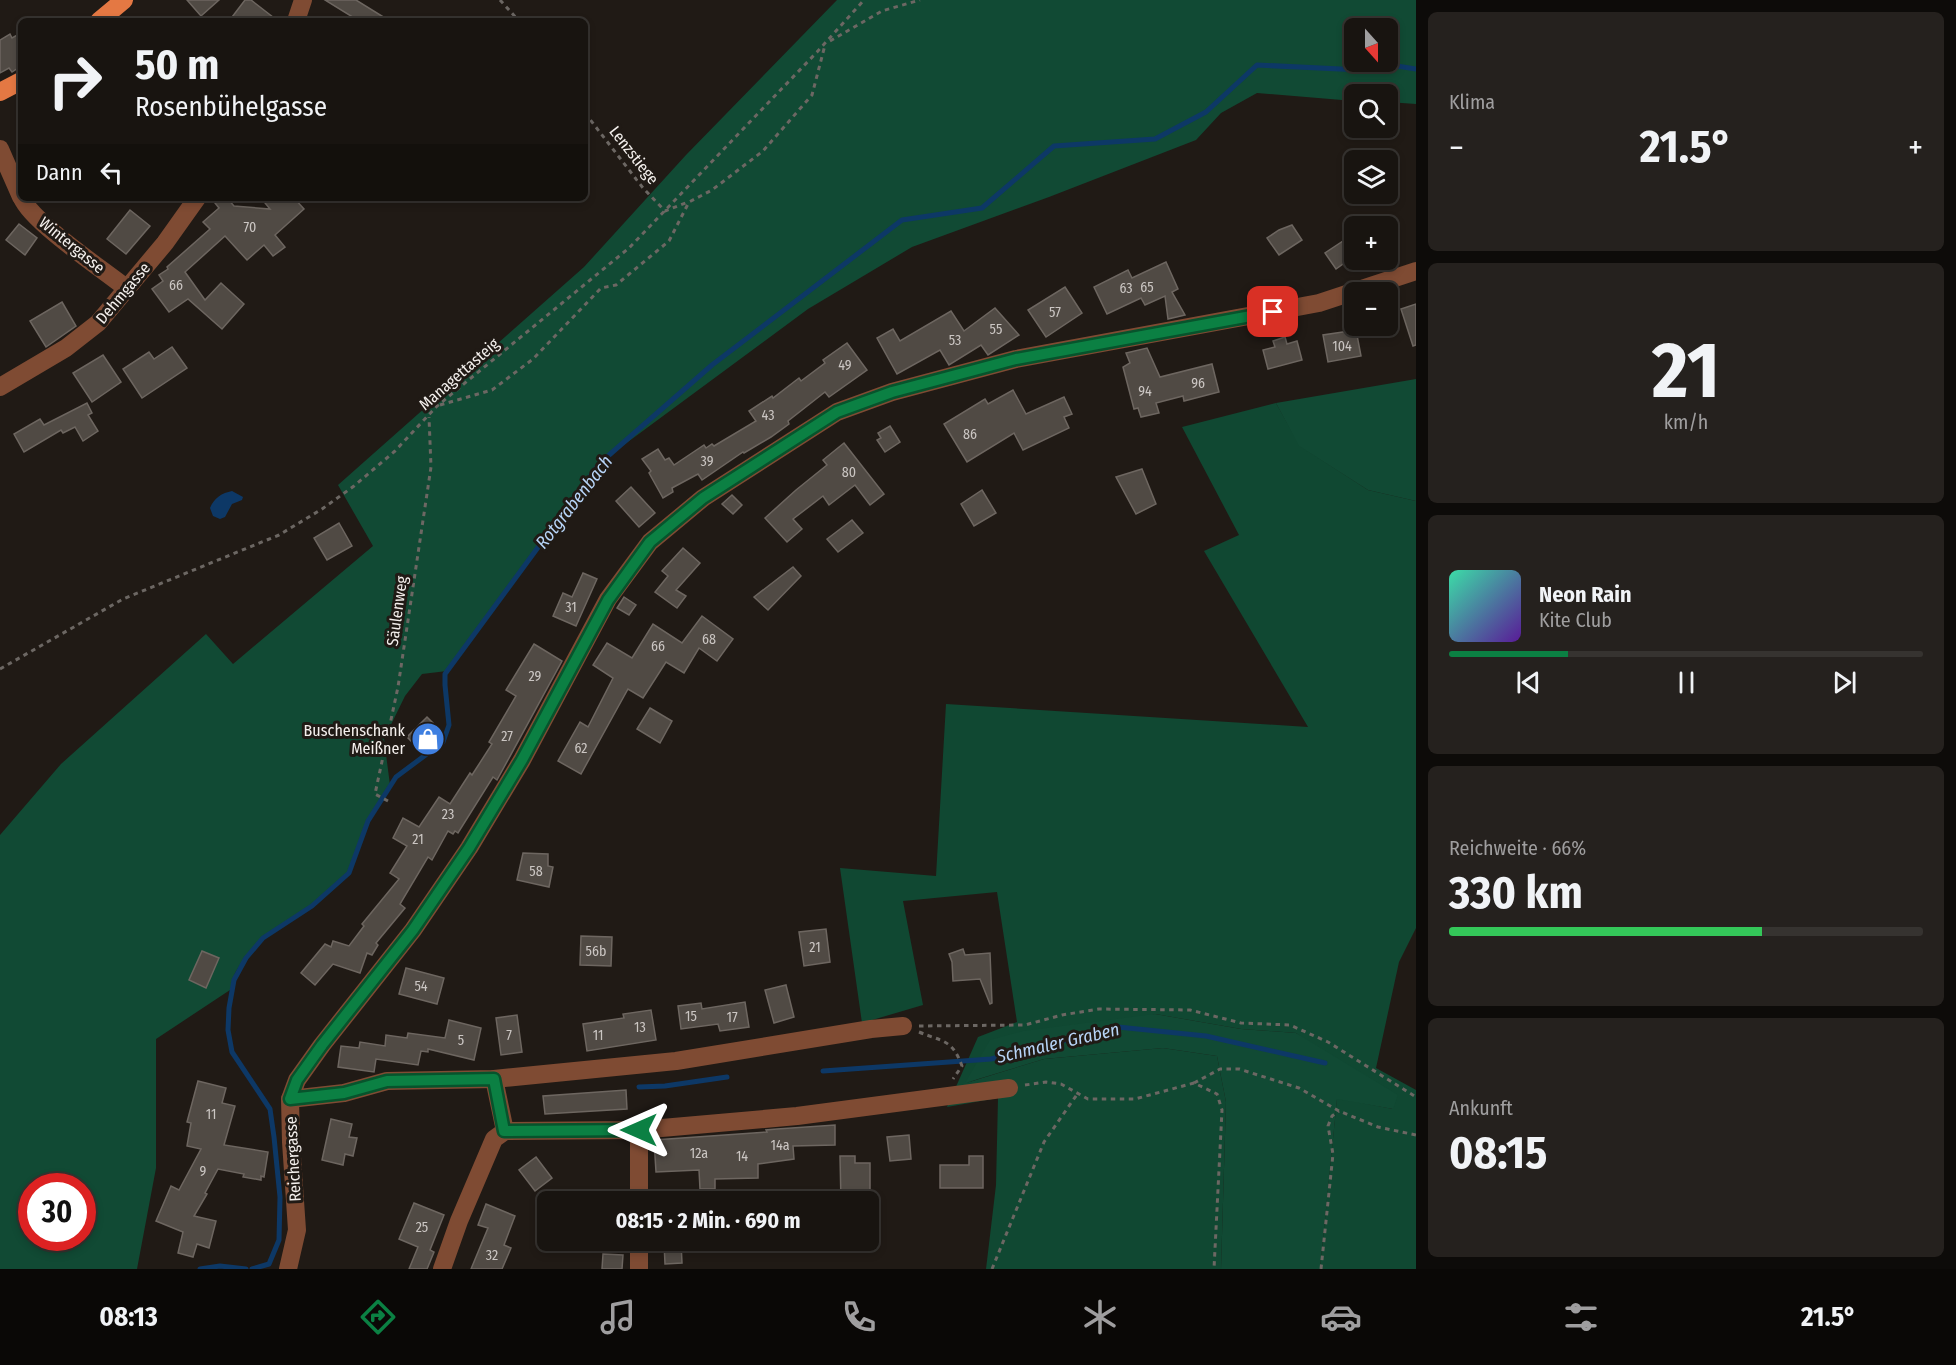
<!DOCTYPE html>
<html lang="de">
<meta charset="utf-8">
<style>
body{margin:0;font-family:"Fira Sans Condensed",sans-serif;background:#25211e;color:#f1f3f6;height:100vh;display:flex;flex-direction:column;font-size:22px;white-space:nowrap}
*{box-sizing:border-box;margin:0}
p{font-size:20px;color:#9f9e9f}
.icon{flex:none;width:33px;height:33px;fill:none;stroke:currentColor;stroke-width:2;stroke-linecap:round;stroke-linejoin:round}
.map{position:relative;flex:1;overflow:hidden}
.panel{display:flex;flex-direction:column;gap:12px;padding:12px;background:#0d0b09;width:540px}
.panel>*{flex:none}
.guide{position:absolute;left:18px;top:18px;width:570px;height:183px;border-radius:9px;box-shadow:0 3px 9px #0003,0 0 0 2px #363330;background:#181410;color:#f1f3f6;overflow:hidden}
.needle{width:39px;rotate:159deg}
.fabs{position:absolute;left:1344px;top:18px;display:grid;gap:12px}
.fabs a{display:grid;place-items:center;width:54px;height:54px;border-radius:9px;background:#181410;box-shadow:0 3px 9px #0003,0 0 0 2px #363330;font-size:30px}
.speed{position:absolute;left:18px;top:1173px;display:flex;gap:12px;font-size:30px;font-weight:700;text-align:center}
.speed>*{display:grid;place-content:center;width:78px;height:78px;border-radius:50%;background:#181410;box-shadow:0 3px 9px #0003,0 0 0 2px #363330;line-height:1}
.speed .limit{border:9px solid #d22;background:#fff;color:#111}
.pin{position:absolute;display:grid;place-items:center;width:51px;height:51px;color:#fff;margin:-26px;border-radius:12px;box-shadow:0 3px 9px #0006}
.me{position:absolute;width:66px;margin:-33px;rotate:270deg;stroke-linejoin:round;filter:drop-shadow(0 0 4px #0008)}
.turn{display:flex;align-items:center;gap:21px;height:126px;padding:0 18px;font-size:27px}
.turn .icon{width:78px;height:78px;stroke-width:2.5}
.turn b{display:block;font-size:42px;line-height:51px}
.then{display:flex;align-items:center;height:57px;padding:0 18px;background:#0003;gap:12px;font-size:22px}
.big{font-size:45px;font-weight:700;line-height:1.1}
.panel .tile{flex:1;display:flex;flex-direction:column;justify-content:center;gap:9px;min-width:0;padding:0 21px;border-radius:9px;background:#25211e}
.panel .dial{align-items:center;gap:0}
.dial b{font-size:78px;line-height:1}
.song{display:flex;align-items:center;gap:18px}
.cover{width:72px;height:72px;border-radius:9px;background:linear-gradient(135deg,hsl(160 70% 55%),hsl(270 70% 35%))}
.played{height:6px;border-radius:3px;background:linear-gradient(90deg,#0b8043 25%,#363330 25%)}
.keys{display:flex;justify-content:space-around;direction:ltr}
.heat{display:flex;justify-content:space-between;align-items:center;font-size:33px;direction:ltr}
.charge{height:9px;border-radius:4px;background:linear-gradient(90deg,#34c759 66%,#363330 0)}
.trip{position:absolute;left:537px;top:1191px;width:342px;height:60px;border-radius:9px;background:#181410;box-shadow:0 3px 9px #0003,0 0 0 2px #363330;font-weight:700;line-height:60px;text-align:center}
.dock{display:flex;height:96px;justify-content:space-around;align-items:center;background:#0a0806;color:#9f9e9f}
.dock .icon{width:42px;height:42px}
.dock .current{color:#0b8043}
.dock b{font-size:27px;color:#f1f3f6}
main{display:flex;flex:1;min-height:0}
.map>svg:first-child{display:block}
.green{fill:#104832}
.forest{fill:#114a34;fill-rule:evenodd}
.water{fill:#0d3866}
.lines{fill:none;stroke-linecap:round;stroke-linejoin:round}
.stream{stroke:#0d3866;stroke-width:5}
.building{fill:#504a44;stroke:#6d6660;stroke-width:1.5}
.path{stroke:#6c6763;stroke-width:3;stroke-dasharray:4.5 4.5;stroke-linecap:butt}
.minor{stroke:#7f4b33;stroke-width:18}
.major{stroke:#e47843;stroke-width:18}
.route-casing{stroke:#07532c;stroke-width:15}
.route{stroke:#0b8043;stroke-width:10}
.labels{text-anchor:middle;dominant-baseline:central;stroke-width:6;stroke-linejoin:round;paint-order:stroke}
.number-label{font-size:14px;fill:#cbc6c3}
.street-label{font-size:16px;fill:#f4f0ed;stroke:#201a15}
.poi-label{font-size:16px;fill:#f4f0ed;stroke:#201a15;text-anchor:end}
.water-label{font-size:18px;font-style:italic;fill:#b7d4f7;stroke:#201a15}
</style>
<main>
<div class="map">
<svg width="1416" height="1269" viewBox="0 0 1416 1269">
<rect width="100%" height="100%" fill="#201a15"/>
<polygon class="green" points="1276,403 1300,446 1368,490 1416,501 1416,928 1399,962 1376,1068 1416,1090 1416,1269 1320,1269 1337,1098 1393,1109 1296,1033 1241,1029 1155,1014 966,1083 1044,1059 1163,1048 1217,1056 1226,1102 1221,1269 986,1269 996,1185 998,1098 947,1107 978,1037 1017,1022 997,892 903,901 923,1005 862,1023 840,868 936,876 946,704 1308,727 1204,551 1239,535 1182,427"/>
<g class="forest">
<path d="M 837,0 L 1416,0 L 1416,104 L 1388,102 L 1388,94 L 1354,94 L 1354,101 L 1257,93 L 1221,113 L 1196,140 L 1049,197 L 912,247 L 808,309 L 598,464 L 447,671 L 422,674 L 405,696 L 384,739 L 390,785 L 366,822 L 346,876 L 305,912 L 262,939 L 243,960 L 235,973 L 230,990 L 156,1039 L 156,1168 L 137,1269 L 0,1269 L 0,835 L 61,764 L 206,634 L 233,664 L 373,546 L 338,485 L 584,267 L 686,155 ZM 1354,28 L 1388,28 L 1388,62 L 1354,62 ZM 32,1186 L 82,1186 L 82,1238 L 32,1238 Z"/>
<polygon points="1416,379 1416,501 1368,490 1299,446 1276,403"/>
<polygon points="1155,1014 1241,1029 1296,1033 1398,1095 1393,1109 1337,1099 1320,1269 1221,1269 1226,1102 1217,1056 1163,1048 1044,1059 965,1083 990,1040 1023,1031"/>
</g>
<path class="water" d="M 232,491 L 243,497 L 242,500 L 232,504 L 225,517 L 220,519 L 213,516 L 210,508 C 214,498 222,493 232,491 Z"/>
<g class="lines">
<g class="stream">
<polyline points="823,1071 991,1059 1118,1027 1206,1036 1325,1063"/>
<polyline points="639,1087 665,1086 727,1077"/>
<polyline points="200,1269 220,1266 246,1269"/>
<polyline points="252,1269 269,1264 279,1240 280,1197 274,1137 270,1109 232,1052 228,1030 229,1008 234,980 246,958 263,938 312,906 349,873 368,821 396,777 443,742 449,725 445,685 445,674 600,463 712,365 902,220 982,208 1054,146 1155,139 1206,112 1257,65 1361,70 1397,66 1416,69"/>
</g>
</g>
<g class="building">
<polygon points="187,0 219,0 201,16"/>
<polygon points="245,0 251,0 278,21 229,21"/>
<polygon points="325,0 356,0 390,21 359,21"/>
<polygon points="21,33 21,66 12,72 9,68 0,73 0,40 10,34 12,38"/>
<polygon points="211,198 227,198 234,206 270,209 261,198 294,198 304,209 275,235 285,247 273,256 264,245 247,260 225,236 185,272 205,300 221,283 244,304 222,329 188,299 169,312 152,289 163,281 159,275 168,269 167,267 210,229 203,222 219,208"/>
<polygon points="130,210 150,226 126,254 107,239"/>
<polygon points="19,224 37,238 25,255 6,240"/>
<polygon points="1292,225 1302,240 1279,255 1267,238 1279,230"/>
<polygon points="1346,239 1354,253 1354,256 1336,269 1325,253"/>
<polygon points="1166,262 1178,289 1172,292 1185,315 1168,319 1165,296 1145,305 1141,298 1107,314 1094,287 1128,270 1132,278"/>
<polygon points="1065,287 1082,313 1046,337 1028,310"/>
<polygon points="62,302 76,326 46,347 30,321"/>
<polygon points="1416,304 1416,345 1413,346 1401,309"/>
<polygon points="995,308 1019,335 988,355 981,345 949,365 940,350 897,374 877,338 893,329 900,341 951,311 964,331"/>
<polygon points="1356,330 1361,356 1328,362 1323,335"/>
<polygon points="1285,337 1287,344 1297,341 1302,360 1268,369 1263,350 1275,347 1273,341"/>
<polygon points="847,343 867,370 829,397 825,392 788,421 789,424 771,437 744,453 743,452 702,480 698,474 672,488 673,492 663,498 649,473 651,471 642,459 658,449 665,460 669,458 674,465 704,445 706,448 712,444 714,446 756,421 749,411 772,396 773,398 799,378 801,381 825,363 823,360"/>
<polygon points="172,347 187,368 142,398 123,369 149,352 154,359"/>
<polygon points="1147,348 1160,377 1212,364 1219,392 1184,401 1183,396 1156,403 1159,413 1141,417 1138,408 1134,409 1123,367 1130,363 1126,353"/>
<polygon points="103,355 121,382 92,402 73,373"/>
<polygon points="1013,390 1026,414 1064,397 1072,414 1064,417 1069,428 1023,450 1014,433 967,462 944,424 985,399 988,404"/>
<polygon points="87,403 92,413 88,415 98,431 83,441 75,427 63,433 61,430 24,452 14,434 40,419 44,425"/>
<polygon points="890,426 900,442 885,452 877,440 881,438 878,433"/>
<polygon points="844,443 884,494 870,505 855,485 829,505 823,496 793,519 802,529 787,542 765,518 796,490 827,465 823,460"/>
<polygon points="1142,469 1156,504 1136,514 1116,477"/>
<polygon points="631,487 655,513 639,527 616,501"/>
<polygon points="982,490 996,513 974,526 961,504"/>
<polygon points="732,495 742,505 733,514 722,504"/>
<polygon points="852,520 863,533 838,552 827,539"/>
<polygon points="339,523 352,546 327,560 314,538"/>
<polygon points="683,548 700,563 676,590 686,596 677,608 655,592 668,576 662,571"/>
<polygon points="793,567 801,576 768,610 754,597"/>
<polygon points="583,573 597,579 576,626 553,616 563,593 572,597"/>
<polygon points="624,597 636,605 629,615 617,608"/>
<polygon points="702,616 733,639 717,661 699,648 684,673 666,662 643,698 628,689 581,774 558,761 580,722 588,727 613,678 593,665 607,643 632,658 653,624 682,643"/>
<polygon points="534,644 562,661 497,780 493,777 458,833 455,831 453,834 448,831 432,860 428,857 400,904 405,908 376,943 378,945 372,955 367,953 360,973 333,964 315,985 301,973 325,944 331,947 333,941 349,946 364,926 362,924 399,879 390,873 407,846 393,838 403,818 419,827 439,797 450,804 470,773 472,775 492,744 489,742 516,696 506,690"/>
<polygon points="650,708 672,721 660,743 637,729"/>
<polygon points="427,717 438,728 418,748 407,737"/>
<polygon points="523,853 548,854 548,866 553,867 549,887 517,880"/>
<polygon points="826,929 830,962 804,966 799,932"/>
<polygon points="581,936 612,937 611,966 580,965"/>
<polygon points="963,949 965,955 990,953 992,1003 990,1004 980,979 953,981 952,962 949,954"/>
<polygon points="202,951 219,958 206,988 189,980"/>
<polygon points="406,968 444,978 437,1004 399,994"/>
<polygon points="786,985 794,1017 774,1023 765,990"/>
<polygon points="745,1002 749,1027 720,1031 718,1024 681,1029 678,1006 701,1003 702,1009"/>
<polygon points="651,1010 656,1040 587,1051 583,1024 624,1018 623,1014"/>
<polygon points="517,1015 522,1052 501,1055 496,1018"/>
<polygon points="449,1020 481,1028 474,1060 428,1049 428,1052 421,1051 418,1065 376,1059 374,1072 338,1067 341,1046 359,1048 360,1042 385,1046 386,1035 407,1038 408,1033 445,1038"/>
<polygon points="198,1081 226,1088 222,1103 235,1106 224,1145 268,1152 264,1177 261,1176 261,1180 243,1177 244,1174 218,1169 205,1193 207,1194 194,1216 216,1221 209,1248 197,1244 193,1257 178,1253 183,1232 156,1221 171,1186 179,1190 201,1149 187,1146 191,1123 187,1122"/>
<polygon points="626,1090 627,1109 545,1114 543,1096"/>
<polygon points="331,1119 352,1124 349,1137 357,1138 353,1156 345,1154 343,1165 322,1160"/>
<polygon points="835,1125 835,1145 793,1146 794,1159 758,1164 758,1178 715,1179 715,1189 700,1189 699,1170 656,1172 654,1140 767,1132 766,1130 777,1129"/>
<polygon points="909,1135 911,1159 890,1161 887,1137"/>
<polygon points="840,1156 855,1156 855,1163 870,1163 870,1202 841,1202"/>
<polygon points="969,1156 983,1156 983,1188 940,1188 940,1165 969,1165"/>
<polygon points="536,1157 552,1178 535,1191 519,1170"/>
<polygon points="414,1203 444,1215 430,1250 434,1252 427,1269 409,1269 418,1247 399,1239"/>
<polygon points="486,1204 515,1216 504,1245 511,1248 502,1269 471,1269 488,1228 478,1225"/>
<polygon points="664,1242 681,1242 682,1263 665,1264"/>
<polygon points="603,1254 623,1255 622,1269 602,1269"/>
</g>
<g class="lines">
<g class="path">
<polyline points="500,0 519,21"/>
<polyline points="830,41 882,11 920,0"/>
<polyline points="585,113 643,188 665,211 688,202"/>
<polyline points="440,405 492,390 533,359 601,288 616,285 669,241 689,202 712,190 763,151 812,95 825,45"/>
<polyline points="0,669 123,599 279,535 322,509 354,486 395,451 437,406 629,248 817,52 864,0"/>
<polyline points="388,801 375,794 398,687 431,467 429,417"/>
<polyline points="919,1026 1025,1025 1062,1015 1099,1009 1190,1010 1241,1023 1290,1025 1328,1042 1416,1097"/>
<path d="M 919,1032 C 943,1042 952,1039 962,1066 L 953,1079"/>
<polyline points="1194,1083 1220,1069 1239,1069 1299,1088 1339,1111 1378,1127 1416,1135"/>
<polyline points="1025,1085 1046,1082 1061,1084 1088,1099 1135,1099 1194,1083 1217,1094 1222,1110 1214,1269"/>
<polyline points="992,1269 1044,1142 1078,1093"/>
<polyline points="1321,1269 1333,1154 1328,1126 1332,1116 1339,1111"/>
</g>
<g class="minor">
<polyline points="296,21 303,0"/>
<polyline points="0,149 21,197"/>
<path d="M 22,198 C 32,222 102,269 126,288"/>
<polyline points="0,387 66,348 98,323 165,243 197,198"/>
<polyline points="290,1099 344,1093 387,1081 494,1079 676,1061 871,1029 903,1026"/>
<polyline points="639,1130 639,1202"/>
<polyline points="505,1131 639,1130 797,1116 1009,1088"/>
<polyline points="639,1240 639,1269"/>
<polyline points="288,1269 297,1230 291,1142 290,1099 297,1080 322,1045 413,930 469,848 522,760 608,599 650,542 703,498 837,412 892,392 1016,359 1319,303 1416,271"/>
<polyline points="442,1269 459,1221 494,1139 505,1131 494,1079"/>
</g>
<g class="major">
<polyline points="99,21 124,0"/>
<polyline points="0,92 21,81"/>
</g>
</g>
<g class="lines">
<defs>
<polyline id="route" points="639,1130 504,1131 494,1079 387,1081 344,1093 290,1099 297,1080 322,1045 413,930 469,848 522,760 608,600 650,542 703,498 837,412 892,392 1016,359 1273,312"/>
</defs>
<use href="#route" class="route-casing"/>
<use href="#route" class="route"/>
</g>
<defs>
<symbol id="shop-disc" viewBox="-11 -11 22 22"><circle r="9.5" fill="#3f7fe0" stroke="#201a15"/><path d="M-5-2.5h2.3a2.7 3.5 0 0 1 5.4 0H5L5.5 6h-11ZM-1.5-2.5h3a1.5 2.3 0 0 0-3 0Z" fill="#fff"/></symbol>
</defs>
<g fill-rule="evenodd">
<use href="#shop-disc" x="409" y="720" width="38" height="38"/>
</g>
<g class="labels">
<g class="number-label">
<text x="250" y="227">70</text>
<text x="176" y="285">66</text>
<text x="1147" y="287">65</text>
<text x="1126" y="288">63</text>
<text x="1055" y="312">57</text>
<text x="996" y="329">55</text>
<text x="955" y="340">53</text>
<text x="1342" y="346">104</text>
<text x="845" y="365">49</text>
<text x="1198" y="383">96</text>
<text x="1145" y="391">94</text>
<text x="768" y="415">43</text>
<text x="970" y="434">86</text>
<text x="707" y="461">39</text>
<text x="849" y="472">80</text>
<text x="571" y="607">31</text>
<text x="709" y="639">68</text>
<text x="658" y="646">66</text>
<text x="535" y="676">29</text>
<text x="507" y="736">27</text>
<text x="581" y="748">62</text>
<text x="448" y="814">23</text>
<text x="418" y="839">21</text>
<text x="536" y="871">58</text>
<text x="815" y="947">21</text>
<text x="596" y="951">56b</text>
<text x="421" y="986">54</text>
<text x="691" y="1016">15</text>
<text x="732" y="1017">17</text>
<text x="640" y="1027">13</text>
<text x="509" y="1035">7</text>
<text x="598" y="1035">11</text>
<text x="461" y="1040">5</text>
<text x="211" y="1114">11</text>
<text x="780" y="1145">14a</text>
<text x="699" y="1153">12a</text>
<text x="742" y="1156">14</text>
<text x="203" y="1171">9</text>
<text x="422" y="1227">25</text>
<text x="492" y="1255">32</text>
</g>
<g class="street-label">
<text transform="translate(634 155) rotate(52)">Lenzstiege</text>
<text transform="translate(72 245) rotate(39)">Wintergasse</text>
<text transform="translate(123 293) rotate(-50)">Dehmgasse</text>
<text transform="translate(459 374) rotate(-41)">Managettasteig</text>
<text transform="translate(397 611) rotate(-82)">Säulenweg</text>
<text transform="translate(293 1159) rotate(-93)">Reichergasse</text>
</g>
<g class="poi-label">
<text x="405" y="730">Buschenschank<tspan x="405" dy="18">Meißner</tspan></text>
</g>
<g class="water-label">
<text transform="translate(574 502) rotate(-52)">Rotgrabenbach</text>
<text transform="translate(1058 1043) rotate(-13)">Schmaler Graben</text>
</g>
</g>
</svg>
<div class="fabs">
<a><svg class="needle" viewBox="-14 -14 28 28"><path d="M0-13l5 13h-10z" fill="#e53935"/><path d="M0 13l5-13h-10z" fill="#9f9e9f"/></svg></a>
<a><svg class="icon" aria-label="search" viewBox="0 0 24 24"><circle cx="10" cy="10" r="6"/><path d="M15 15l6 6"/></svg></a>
<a><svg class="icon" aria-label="layers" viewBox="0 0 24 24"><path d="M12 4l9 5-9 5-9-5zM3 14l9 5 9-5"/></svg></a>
<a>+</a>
<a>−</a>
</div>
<div class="speed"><div class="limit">30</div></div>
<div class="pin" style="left:1273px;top:312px;background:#d93025"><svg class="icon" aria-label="arrive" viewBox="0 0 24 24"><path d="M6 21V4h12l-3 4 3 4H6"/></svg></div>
<svg class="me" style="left:639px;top:1130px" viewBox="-20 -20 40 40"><path d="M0-17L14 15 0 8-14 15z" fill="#0b8043" stroke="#fff" stroke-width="4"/></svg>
<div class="trip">08:15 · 2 Min. · 690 m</div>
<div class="guide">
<div class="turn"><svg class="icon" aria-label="right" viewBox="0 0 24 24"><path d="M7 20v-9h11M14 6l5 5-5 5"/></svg><div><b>50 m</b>Rosenbühelgasse</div></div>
<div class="then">Dann<svg class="icon" aria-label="left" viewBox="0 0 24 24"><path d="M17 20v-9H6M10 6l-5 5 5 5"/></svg></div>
</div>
</div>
<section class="panel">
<div class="tile"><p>Klima</p>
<div class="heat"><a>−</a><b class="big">21.5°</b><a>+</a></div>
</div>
<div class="tile dial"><b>21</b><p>km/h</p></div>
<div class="tile">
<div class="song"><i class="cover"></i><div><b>Neon Rain</b><p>Kite Club</p></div></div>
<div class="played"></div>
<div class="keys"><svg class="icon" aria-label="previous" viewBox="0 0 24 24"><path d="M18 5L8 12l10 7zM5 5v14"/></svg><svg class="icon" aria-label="pause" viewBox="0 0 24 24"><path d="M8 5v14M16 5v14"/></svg><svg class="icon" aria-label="next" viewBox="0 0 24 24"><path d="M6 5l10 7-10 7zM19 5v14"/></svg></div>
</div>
<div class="tile"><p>Reichweite · 66%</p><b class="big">330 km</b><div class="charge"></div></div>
<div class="tile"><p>Ankunft</p><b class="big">08:15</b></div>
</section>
</main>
<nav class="dock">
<b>08:13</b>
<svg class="icon current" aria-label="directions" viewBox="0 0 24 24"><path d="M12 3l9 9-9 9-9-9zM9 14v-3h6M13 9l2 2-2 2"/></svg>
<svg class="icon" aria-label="music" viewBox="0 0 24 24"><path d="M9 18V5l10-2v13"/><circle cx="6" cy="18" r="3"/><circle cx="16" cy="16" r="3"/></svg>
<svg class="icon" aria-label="phone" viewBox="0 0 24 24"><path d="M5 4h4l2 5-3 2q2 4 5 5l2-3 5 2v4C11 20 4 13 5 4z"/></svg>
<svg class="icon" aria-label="climate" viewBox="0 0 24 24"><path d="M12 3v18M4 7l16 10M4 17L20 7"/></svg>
<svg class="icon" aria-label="car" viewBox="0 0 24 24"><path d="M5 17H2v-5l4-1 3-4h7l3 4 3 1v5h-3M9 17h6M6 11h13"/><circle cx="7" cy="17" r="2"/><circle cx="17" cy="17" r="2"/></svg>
<svg class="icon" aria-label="filters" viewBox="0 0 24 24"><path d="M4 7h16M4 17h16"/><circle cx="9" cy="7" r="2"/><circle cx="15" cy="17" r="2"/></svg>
<b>21.5°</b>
</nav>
